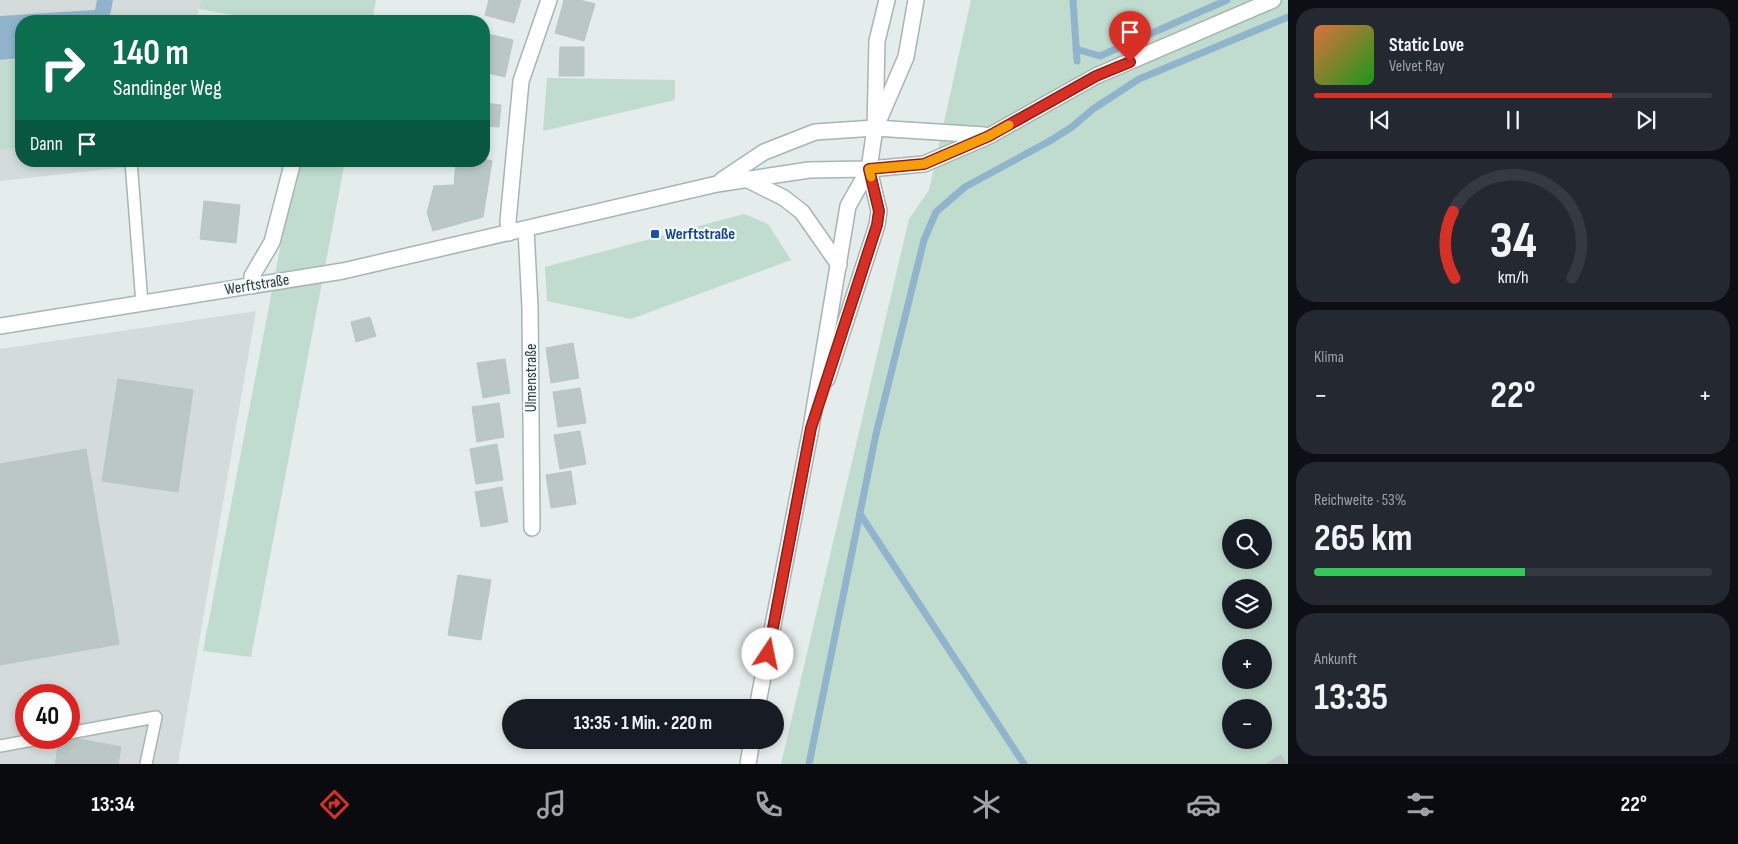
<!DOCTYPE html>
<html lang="de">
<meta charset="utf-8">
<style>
body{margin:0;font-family:"Sofia Sans Condensed",sans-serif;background:#242831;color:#f1f3f6;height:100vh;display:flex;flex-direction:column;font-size:19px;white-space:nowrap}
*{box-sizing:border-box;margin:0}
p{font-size:16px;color:#9ea1a6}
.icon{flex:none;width:28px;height:28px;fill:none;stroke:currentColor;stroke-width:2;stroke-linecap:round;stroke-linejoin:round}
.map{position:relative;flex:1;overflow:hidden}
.details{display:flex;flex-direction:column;gap:8px;padding:8px;background:#0d0f14;width:450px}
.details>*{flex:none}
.hud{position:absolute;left:15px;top:15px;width:475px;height:152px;border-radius:20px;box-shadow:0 2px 8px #0003;background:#0b6e4f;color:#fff;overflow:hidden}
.fabs{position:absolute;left:1222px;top:519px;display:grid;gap:10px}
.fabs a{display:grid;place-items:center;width:50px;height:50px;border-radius:50%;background:#171b24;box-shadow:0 2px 8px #0003;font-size:25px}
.speed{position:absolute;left:15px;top:684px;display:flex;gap:10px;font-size:25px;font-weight:700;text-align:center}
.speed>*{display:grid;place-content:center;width:65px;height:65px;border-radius:50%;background:#171b24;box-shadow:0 2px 8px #0003;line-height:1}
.speed .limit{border:8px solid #d22;background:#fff;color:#111}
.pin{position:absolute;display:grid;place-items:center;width:42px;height:42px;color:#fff;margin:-51px -21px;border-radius:50% 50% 50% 0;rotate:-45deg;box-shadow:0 0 5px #0007}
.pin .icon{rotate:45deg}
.me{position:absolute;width:55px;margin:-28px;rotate:11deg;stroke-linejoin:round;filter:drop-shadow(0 0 4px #0008)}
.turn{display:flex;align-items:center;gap:18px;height:105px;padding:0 15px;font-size:22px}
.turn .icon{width:65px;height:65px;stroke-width:2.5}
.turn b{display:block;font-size:35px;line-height:42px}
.then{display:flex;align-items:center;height:48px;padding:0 15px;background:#0003;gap:10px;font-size:19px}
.big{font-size:38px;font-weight:700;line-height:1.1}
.details .tile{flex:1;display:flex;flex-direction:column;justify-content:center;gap:8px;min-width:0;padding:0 18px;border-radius:20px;background:#242831}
.details .dial{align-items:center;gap:0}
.dial svg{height:130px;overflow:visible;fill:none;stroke:#363941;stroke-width:7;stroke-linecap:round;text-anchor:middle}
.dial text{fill:#f1f3f6;stroke:none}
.song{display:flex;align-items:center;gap:15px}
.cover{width:60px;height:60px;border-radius:8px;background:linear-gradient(135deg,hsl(20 70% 55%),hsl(120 70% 35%))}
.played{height:5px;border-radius:2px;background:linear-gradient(90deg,#d93025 75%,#363941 75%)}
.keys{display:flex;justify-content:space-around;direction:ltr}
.heat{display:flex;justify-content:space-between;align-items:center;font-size:28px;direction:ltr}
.charge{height:8px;border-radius:4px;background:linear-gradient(90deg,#34c759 53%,#363941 0)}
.trip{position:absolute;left:502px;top:699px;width:282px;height:50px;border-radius:25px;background:#171b24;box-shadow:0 2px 8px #0003;font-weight:700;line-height:50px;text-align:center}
.dock{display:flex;height:80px;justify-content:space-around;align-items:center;background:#090b0e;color:#9ea1a6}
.dock .icon{width:35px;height:35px}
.dock .on{color:#d93025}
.dock b{font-size:22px;color:#f1f3f6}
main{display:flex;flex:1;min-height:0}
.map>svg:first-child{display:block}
.built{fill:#d3dcdb;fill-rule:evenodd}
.green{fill:#bfdcce;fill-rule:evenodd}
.water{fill:#91b4cd}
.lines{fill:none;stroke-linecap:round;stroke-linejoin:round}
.stream{stroke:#91b4cd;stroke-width:7}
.building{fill:#bac7c5;stroke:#b7c6c4}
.service-casing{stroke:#a7b5b3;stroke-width:14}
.minor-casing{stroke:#a7b5b3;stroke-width:18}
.tertiary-casing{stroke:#a7b5b3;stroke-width:18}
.service{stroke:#fff;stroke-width:11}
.minor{stroke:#fff;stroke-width:15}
.tertiary{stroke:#fff;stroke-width:15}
.route-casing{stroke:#8d1f18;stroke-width:12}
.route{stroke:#d93025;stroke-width:9}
.slow{stroke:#f59e0b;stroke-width:9}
.transit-dot{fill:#1a4fb4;stroke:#f5f9f8;stroke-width:2}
.labels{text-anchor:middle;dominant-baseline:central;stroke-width:4.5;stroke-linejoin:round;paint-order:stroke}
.transit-label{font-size:16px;font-weight:bold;fill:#164399;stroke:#f5f9f8;text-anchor:start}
.street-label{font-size:16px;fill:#253d3d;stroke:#f5f9f8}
</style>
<main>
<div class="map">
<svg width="1288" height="764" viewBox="0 0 1288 764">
<rect width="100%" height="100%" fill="#e4edeb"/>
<g class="built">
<polygon points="0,0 201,0 196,21 21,21 21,161 164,161 164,163 0,181"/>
<path d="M 256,311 L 178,764 L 0,764 L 0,349 ZM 26,695 L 69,695 L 69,738 L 26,738 Z"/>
</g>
<g class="green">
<polygon points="201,0 376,0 372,21 266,21 199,9"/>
<path d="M 971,0 L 1288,0 L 1288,764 L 781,764 L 909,219 L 929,190 ZM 1231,528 L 1264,528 L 1264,560 L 1231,560 ZM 1231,588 L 1264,588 L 1264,620 L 1231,620 ZM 1231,648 L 1264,648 L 1264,680 L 1231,680 ZM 1231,708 L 1264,708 L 1264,740 L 1231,740 Z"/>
<polygon points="21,59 21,146 0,150 0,61"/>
<polygon points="547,78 675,80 675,100 543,131"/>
<polygon points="298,161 345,161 251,657 203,651 282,238"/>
<polygon points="744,214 768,224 791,260 631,319 547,301 545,267"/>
</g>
<polygon class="water" points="97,0 113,0 109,21 21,21 21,58 0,60 0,16 95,10"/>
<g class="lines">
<g class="stream">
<polyline points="1073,0 1077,61"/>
<polyline points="1076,49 1100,56 1227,0"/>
<polyline points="860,514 1024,764"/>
<polyline points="809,764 876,434 924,240 936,212 965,187 1048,142 1072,127 1093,109 1139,79 1288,17"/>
</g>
</g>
<g class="building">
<polygon points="489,0 521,0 514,23 485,15"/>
<polygon points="564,0 580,0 595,4 584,41 555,33"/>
<polygon points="484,33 513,40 505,77 484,72"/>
<polygon points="560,47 584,47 584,76 559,76"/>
<polygon points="484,103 501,105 499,127 484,126"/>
<polygon points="484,159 492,161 483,217 433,231 427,213 434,186 454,185 456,161 484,161"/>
<polygon points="204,201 240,205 236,243 200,239"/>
<polygon points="370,317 376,336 356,342 351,322"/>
<polygon points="573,343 579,378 551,383 546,348"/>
<polygon points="505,359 510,393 483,398 477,363"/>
<polygon points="118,379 193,390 178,492 102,481"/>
<polygon points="580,388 586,423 558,427 553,392"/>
<polygon points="499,403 504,437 477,442 472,407"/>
<polygon points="580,431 586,464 560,469 554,435"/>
<polygon points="497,444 503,480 476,484 470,449"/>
<polygon points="86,449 119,644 0,665 0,464"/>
<polygon points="571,471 576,504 551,508 546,475"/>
<polygon points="502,487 508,522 481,527 475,492"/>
<polygon points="458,575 491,580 481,640 448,635"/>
<polygon points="69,737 121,747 118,764 55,764 60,738"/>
<polygon points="1281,755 1287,764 1266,764"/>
</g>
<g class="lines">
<defs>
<g id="service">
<polyline points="131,161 142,304"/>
<polyline points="69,733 156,717 146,764"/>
<polyline points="0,746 43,738"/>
</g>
<g id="minor">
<polyline points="746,179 784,198 802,212 839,265"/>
<polyline points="722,180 764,152 815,132 875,128 984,135"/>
<polyline points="526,229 530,307 532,528"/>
<polyline points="509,233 508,221 521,81 549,0"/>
<polyline points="252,286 252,276 272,242 293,161"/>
<polyline points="0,326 343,271 717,184 809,170 869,169 924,164 989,136 1096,76 1273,0"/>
</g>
<g id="tertiary">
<polyline points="878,122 906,57 916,0"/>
<polyline points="827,379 877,225 879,211 869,169 875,128 877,41 887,0"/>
<polyline points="757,708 811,428 848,206 869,169"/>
<polyline points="748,764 752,740"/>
</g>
</defs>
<use href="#service" class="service-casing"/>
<use href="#minor" class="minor-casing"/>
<use href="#tertiary" class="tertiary-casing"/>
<use href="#service" class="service"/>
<use href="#minor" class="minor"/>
<use href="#tertiary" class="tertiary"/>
</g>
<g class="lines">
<defs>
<polyline id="route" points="768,654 811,428 877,225 879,211 869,169 924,164 989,136 1096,76 1130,62"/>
</defs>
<use href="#route" class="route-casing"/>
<use href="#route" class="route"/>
<polyline class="slow" points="871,177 869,169 924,164 989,136 1009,125"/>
</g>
<rect class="transit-dot" x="650" y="229" width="10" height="10" rx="2.5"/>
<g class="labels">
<g class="transit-label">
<text x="665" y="234">Werftstraße</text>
</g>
<g class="street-label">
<text transform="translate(257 285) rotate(-9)">Werftstraße</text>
<text transform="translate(531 378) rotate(-90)">Ulmenstraße</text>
</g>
</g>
</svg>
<div class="fabs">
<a><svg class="icon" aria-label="search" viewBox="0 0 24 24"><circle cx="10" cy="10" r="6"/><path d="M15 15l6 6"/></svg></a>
<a><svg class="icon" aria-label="layers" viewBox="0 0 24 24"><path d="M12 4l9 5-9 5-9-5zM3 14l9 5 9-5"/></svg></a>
<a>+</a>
<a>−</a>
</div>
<div class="speed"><div class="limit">40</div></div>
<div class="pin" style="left:1130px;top:62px;background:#d93025"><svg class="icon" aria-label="arrive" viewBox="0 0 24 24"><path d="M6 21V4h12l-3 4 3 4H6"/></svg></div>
<svg class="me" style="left:768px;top:654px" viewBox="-20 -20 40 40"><circle r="19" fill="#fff"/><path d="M0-13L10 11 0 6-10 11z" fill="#d93025"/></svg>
<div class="trip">13:35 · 1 Min. · 220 m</div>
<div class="hud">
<div class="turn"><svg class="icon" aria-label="right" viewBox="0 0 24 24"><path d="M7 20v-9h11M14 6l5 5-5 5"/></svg><div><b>140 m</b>Sandinger Weg</div></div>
<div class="then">Dann<svg class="icon" aria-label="arrive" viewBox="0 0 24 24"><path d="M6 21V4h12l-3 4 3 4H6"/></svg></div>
</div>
</div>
<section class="details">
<div class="tile">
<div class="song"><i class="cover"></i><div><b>Static Love</b><p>Velvet Ray</p></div></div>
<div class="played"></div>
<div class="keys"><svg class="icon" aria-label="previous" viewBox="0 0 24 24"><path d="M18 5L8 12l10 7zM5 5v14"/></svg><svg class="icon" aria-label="pause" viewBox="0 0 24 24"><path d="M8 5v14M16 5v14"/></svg><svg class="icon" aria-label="next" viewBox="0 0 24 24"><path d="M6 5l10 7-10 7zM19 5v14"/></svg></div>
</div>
<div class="tile dial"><svg viewBox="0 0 100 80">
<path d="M14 69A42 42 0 1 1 86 69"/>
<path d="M14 69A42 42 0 0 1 13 28" stroke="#d93025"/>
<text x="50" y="56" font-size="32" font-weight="700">34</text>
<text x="50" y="72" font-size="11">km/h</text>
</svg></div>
<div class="tile"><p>Klima</p>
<div class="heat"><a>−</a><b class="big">22°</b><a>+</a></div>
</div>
<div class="tile"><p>Reichweite · 53%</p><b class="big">265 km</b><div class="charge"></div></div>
<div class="tile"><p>Ankunft</p><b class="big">13:35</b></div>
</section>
</main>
<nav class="dock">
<b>13:34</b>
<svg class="icon on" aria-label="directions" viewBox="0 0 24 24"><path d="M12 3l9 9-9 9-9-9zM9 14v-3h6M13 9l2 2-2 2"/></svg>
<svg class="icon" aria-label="music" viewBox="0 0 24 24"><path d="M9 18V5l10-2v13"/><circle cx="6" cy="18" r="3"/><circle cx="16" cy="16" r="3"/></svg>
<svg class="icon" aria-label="phone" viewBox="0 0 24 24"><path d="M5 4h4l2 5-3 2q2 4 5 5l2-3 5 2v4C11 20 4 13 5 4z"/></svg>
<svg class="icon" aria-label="climate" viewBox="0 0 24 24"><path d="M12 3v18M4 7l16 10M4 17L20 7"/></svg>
<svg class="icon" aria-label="car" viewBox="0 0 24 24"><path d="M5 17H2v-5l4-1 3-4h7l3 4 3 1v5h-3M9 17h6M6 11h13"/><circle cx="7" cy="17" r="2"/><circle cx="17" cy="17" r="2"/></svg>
<svg class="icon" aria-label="filters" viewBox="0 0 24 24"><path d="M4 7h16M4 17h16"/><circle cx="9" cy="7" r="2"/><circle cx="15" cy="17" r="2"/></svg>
<b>22°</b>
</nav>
